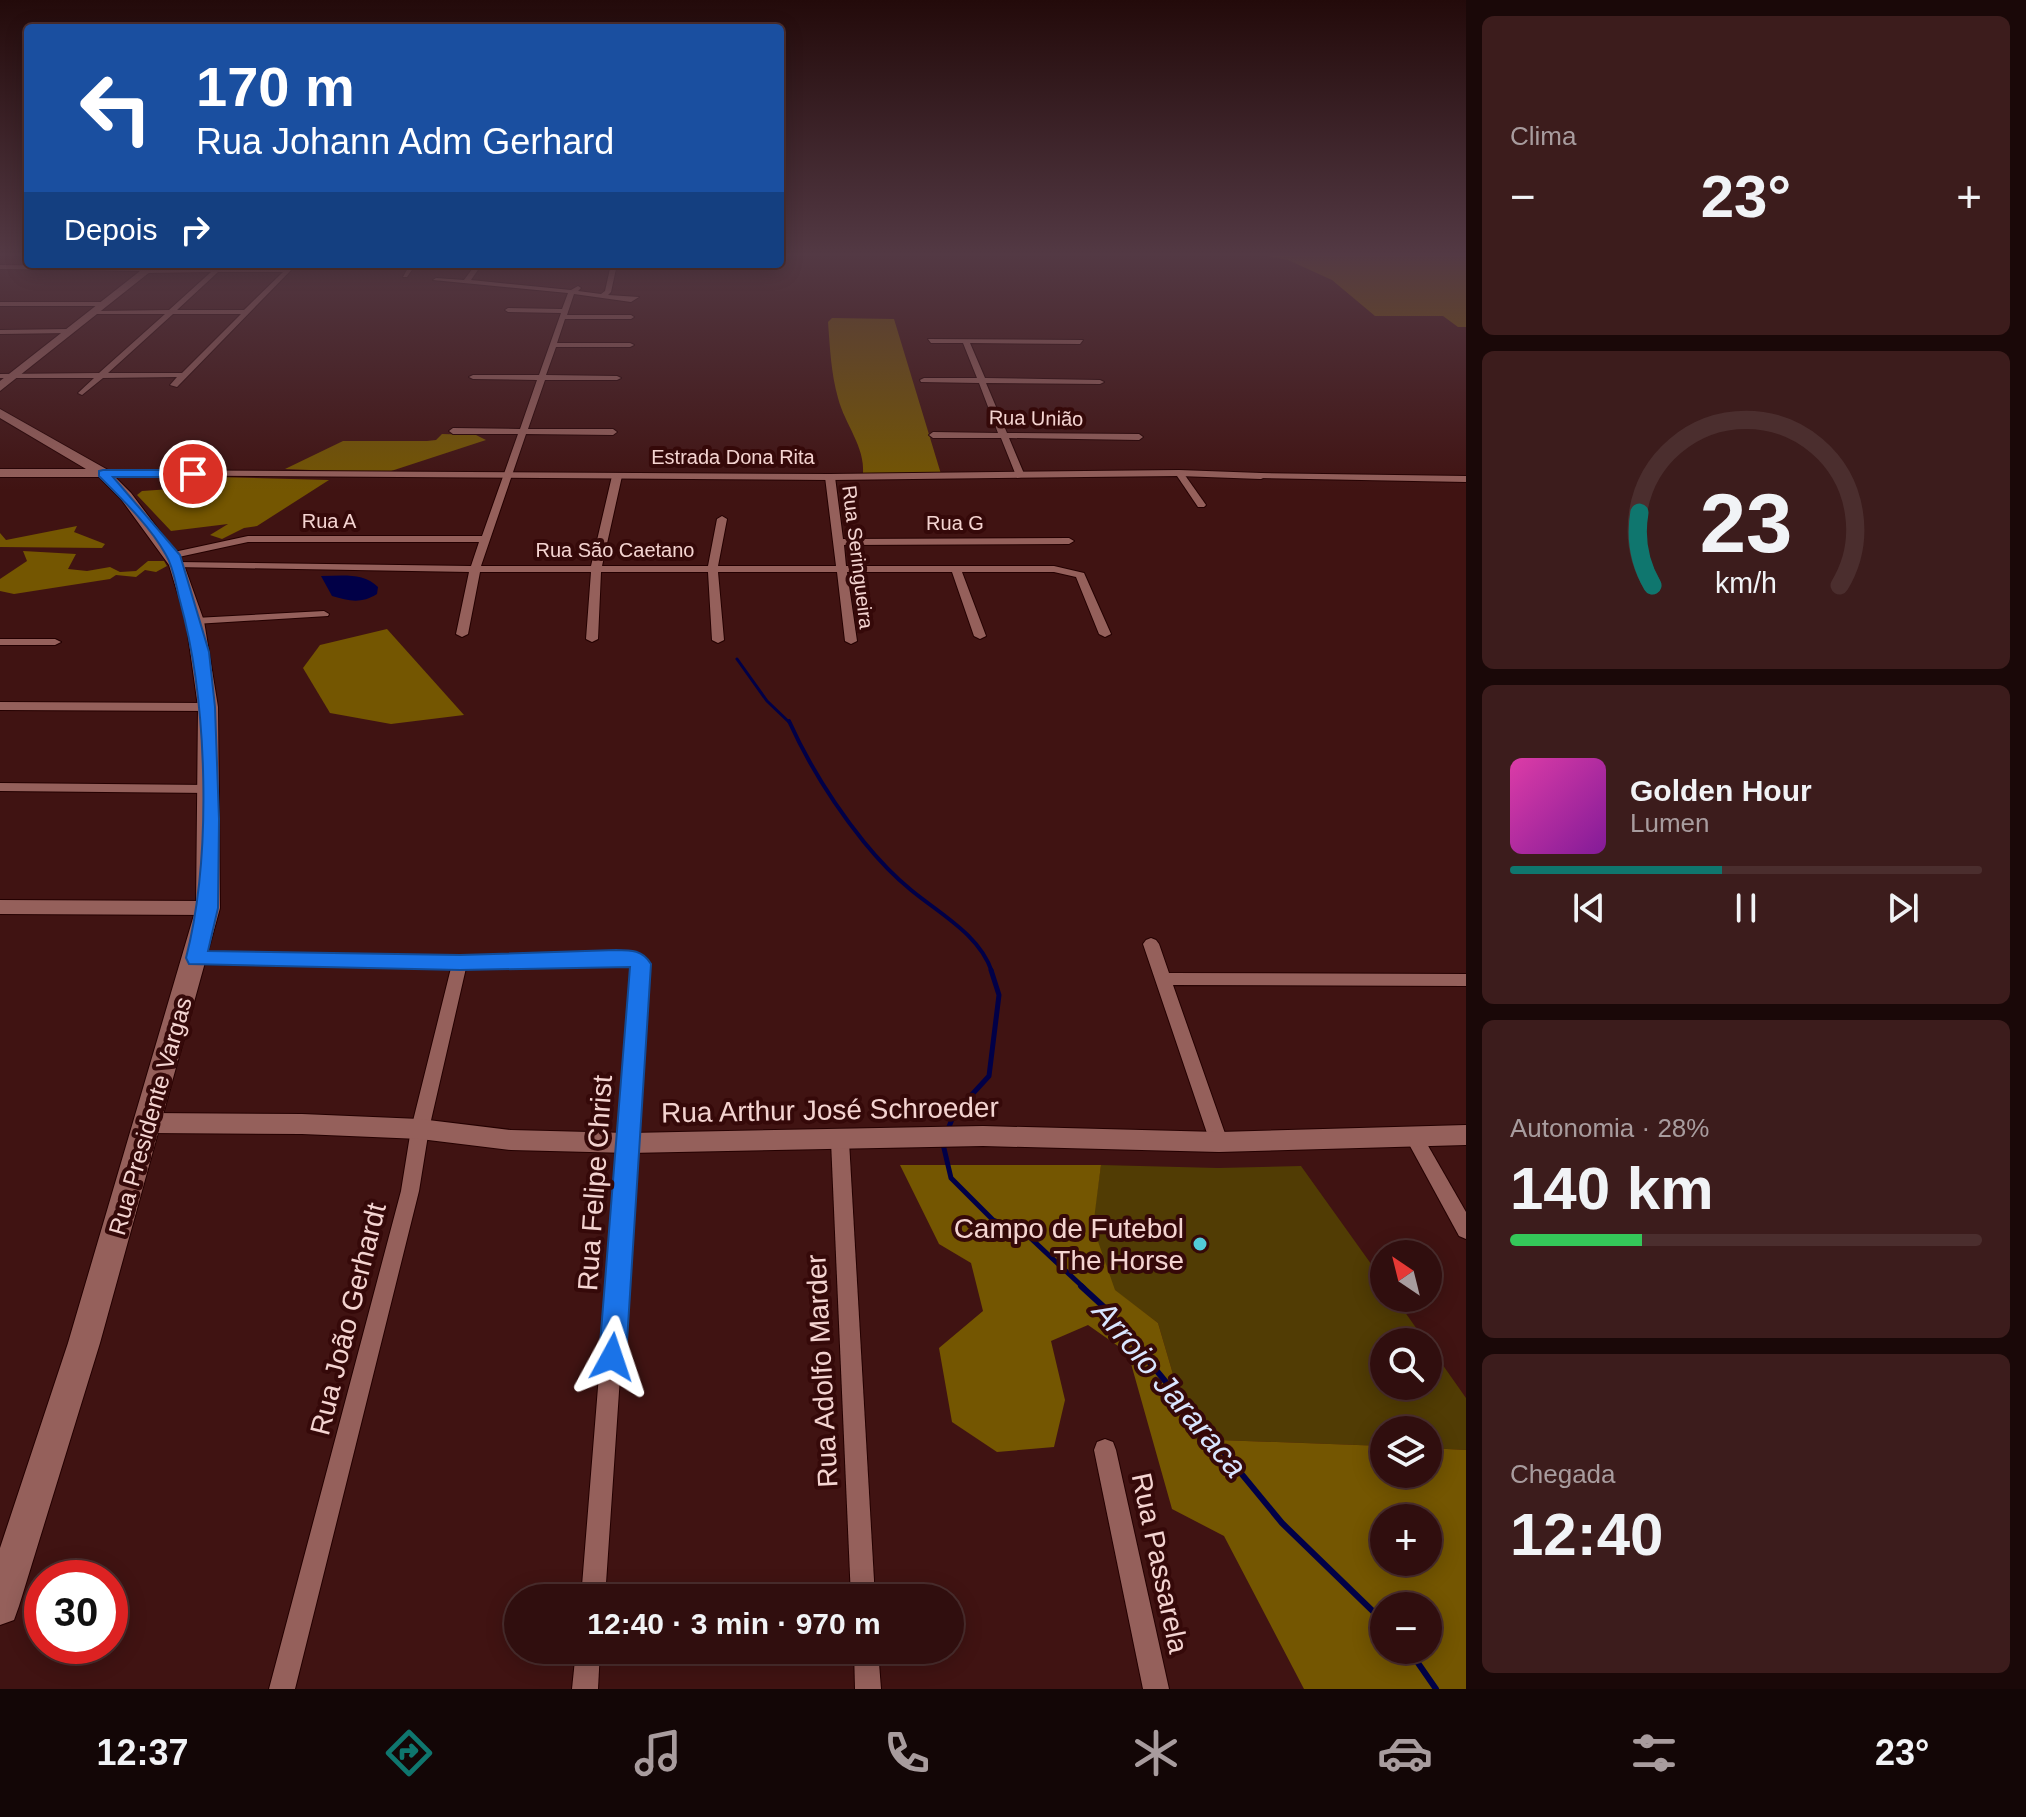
<!DOCTYPE html>
<html lang="pt">
<meta charset="utf-8">
<style>
body{margin:0;font-family:Arial,sans-serif;background:#3c1c1c;color:#f1f3f6;height:100vh;display:flex;flex-direction:column;font-size:30px;white-space:nowrap}
*{box-sizing:border-box;margin:0}
p{font-size:26px;color:#a89c9e}
.icon{flex:none;width:44px;height:44px;fill:none;stroke:currentColor;stroke-width:2;stroke-linecap:round;stroke-linejoin:round}
.map{position:relative;flex:1;overflow:hidden}
.panel{display:flex;flex-direction:column;gap:16px;padding:16px;background:#1a0808;width:560px}
.panel>*{flex:none}
.hud{position:absolute;left:24px;top:24px;width:760px;height:244px;border-radius:8px;box-shadow:0 4px 20px #0003,0 0 0 2px #4b2e2e;background:#1a4fa0;color:#fff;overflow:hidden}
.needle{width:52px;rotate:325deg}
.tools{position:absolute;left:1370px;top:1240px;display:grid;gap:16px}
.tools a{display:grid;place-items:center;width:72px;height:72px;border-radius:50%;background:#300e0e;box-shadow:0 4px 20px #0003,0 0 0 2px #4b2e2e;font-size:40px}
.speed{position:absolute;left:24px;top:1560px;display:flex;gap:16px;font-size:40px;font-weight:700;text-align:center}
.speed>*{display:grid;place-content:center;width:104px;height:104px;border-radius:50%;background:#300e0e;box-shadow:0 4px 20px #0003,0 0 0 2px #4b2e2e;line-height:1}
.speed .limit{border:12px solid #d22;background:#fff;color:#111}
.pin{position:absolute;display:grid;place-items:center;width:68px;height:68px;color:#fff;margin:-34px;border:4px solid #fff;border-radius:50%;box-shadow:0 2px 8px #0007}
.me{position:absolute;width:88px;margin:-44px;rotate:5deg;stroke-linejoin:round;filter:drop-shadow(0 0 6px #0008)}
.turn{display:flex;align-items:center;gap:28px;height:168px;padding:0 40px;font-size:36px}
.turn .icon{width:104px;height:104px;stroke-width:2.5}
.turn b{display:block;font-size:56px;line-height:68px}
.then{display:flex;align-items:center;height:76px;padding:0 40px;background:#0003;gap:16px;font-size:30px}
.big{font-size:60px;font-weight:800;line-height:1.1}
.panel .widget{flex:1;display:flex;flex-direction:column;justify-content:center;gap:12px;min-width:0;padding:0 28px;border-radius:12px;background:#3c1c1c}
.panel .dial{align-items:center;gap:0}
.dial svg{height:208px;overflow:visible;fill:none;stroke:#4b2e2e;stroke-width:7;stroke-linecap:round;text-anchor:middle}
.dial text{fill:#f1f3f6;stroke:none}
.song{display:flex;align-items:center;gap:24px}
.cover{width:96px;height:96px;border-radius:12px;background:linear-gradient(135deg,hsl(320 70% 55%),hsl(290 70% 35%))}
.played{height:8px;border-radius:4px;background:linear-gradient(90deg,#0f766e 45%,#4b2e2e 45%)}
.keys{display:flex;justify-content:space-around;direction:ltr}
.heat{display:flex;justify-content:space-between;align-items:center;font-size:44px;direction:ltr}
.charge{height:12px;border-radius:6px;background:linear-gradient(90deg,#34c759 28%,#4b2e2e 0)}
.trip{position:absolute;left:504px;top:1584px;width:460px;height:80px;border-radius:40px;background:#300e0e;box-shadow:0 4px 20px #0003,0 0 0 2px #4b2e2e;font-weight:800;line-height:80px;text-align:center}
.menu{display:flex;height:128px;justify-content:space-around;align-items:center;background:#130606;color:#a89c9e}
.menu .icon{width:56px;height:56px}
.menu .selected{color:#0f766e}
.menu b{font-size:36px;color:#f1f3f6}
main{display:flex;flex:1;min-height:0}
.map>svg:first-child{display:block}
.green{fill:#513c04}
.forest{fill:#745601;fill-rule:evenodd}
.water{fill:#010047}
.lines{fill:none;stroke-linecap:round;stroke-linejoin:round}
.stream-far3{stroke:#010047;stroke-width:3}
.stream-far2{stroke:#010047;stroke-width:4}
.stream-far1{stroke:#010047;stroke-width:5}
.stream{stroke:#010047;stroke-width:6}
.minor-casing{stroke:#240001;stroke-width:2}
.tertiary-casing{stroke:#240001;stroke-width:2}
.secondary-casing{stroke:#240001;stroke-width:2}
.minor{fill:#95605b;fill-rule:evenodd}
.tertiary{fill:#95605b;fill-rule:evenodd}
.secondary{fill:#95605b;fill-rule:evenodd}
.route{fill:#1a73e8;stroke:#114b97;stroke-width:2}
.poi-dot{fill:#52cbd8;stroke:#350909;stroke-width:3}
.labels{text-anchor:middle;dominant-baseline:central;stroke-width:8;stroke-linejoin:round;paint-order:stroke}
.far-street-label{font-size:20px;fill:#f4d4d1;stroke:#350909}
.street-label{font-size:24px;fill:#f4d4d1;stroke:#350909}
.near-street-label{font-size:28px;fill:#f4d4d1;stroke:#350909}
.near-poi-label{font-size:28px;fill:#f4d4d1;stroke:#350909;text-anchor:end}
.near-water-label{font-size:32px;font-style:italic;fill:#d8e5ff;stroke:#350909}
</style>
<main>
<div class="map">
<svg width="1466" height="1689" viewBox="0 0 1466 1689">
<rect width="100%" height="100%" fill="#401312"/>
<polygon class="green" points="1101,1165 1218,1168 1301,1166 1384,1282 1384,1298 1395,1298 1426,1342 1384,1342 1384,1386 1428,1386 1428,1344 1466,1398 1466,1450 1428,1448 1428,1430 1384,1430 1384,1446 1192,1439 1158,1323 1114,1290 1092,1227"/>
<g class="forest">
<polygon points="1253,253 1466,253 1466,327 1458,327 1443,316 1375,316 1332,280 1288,260"/>
<path d="M 832,318 L 894,319 L 941,474 L 863,474 C 865,446 845,425 838,398 C 831,373 830,348 828,322 Z"/>
<polygon points="442,434 476,435 486,440 385,473 285,469 343,441 427,441 436,440"/>
<polygon points="215,477 329,480 257,526 244,528 222,539 210,535 228,524 171,531 137,495 142,491 200,487"/>
<polygon points="77,526 74,532 105,544 102,548 0,547 0,533 6,540"/>
<polygon points="23,551 76,554 68,569 87,571 110,567 120,572 136,571 148,561 164,561 167,566 156,572 145,570 136,577 116,575 110,579 14,594 0,591 0,579 27,561"/>
<polygon points="387,629 464,715 391,724 330,713 303,668 320,645"/>
<path d="M 900,1165 L 1101,1165 L 1093,1227 L 1115,1290 L 1158,1323 L 1192,1439 L 1384,1446 L 1384,1474 L 1428,1474 L 1428,1448 L 1466,1450 L 1466,1689 L 1304,1689 L 1224,1536 L 1172,1509 L 1128,1353 L 1088,1325 L 1051,1341 L 1065,1400 L 1054,1447 L 997,1452 L 952,1422 L 939,1348 L 983,1311 L 971,1263 L 939,1244 ZM 1428,1518 L 1428,1562 L 1384,1562 L 1384,1518 ZM 1384,1606 L 1428,1606 L 1428,1650 L 1384,1650 Z"/>
</g>
<path class="water" d="M 321,576 C 341,576 363,572 378,587 L 377,594 C 361,604 349,601 332,596 Z"/>
<g class="lines">
<polyline class="stream-far3" points="737,659 767,701 790,723"/>
<path class="stream-far2" d="M 789,721 C 808,763 835,806 864,842 C 877,858 895,877 911,890 C 940,914 980,935 992,972"/>
<g class="stream-far1">
<polyline points="947,1132 954,1114 989,1076 999,995 991,970"/>
<polyline points="943,1144 951,1178 993,1220 1024,1232 1084,1288"/>
</g>
<g class="stream">
<polyline points="1081,1286 1105,1308 1282,1523 1384,1622"/>
<polyline points="1409,1650 1436,1689"/>
</g>
<defs>
<g id="minor">
<path d="M 291,264 L 297,264 L 177,387 L 170,385 L 177,377 L 103,378 L 82,395 L 78,393 L 94,378 L 0,378 L 0,374 L 99,373 L 165,314 L 94,314 L 92,311 L 169,310 L 211,272 L 147,273 L 145,270 L 286,268 ZM 218,272 L 283,272 L 244,310 L 177,310 ZM 173,314 L 241,314 L 182,373 L 108,373 Z"/>
<polygon points="410,264 416,264 407,277 403,277"/>
<polygon points="476,264 482,264 471,280 571,290 578,286 581,288 578,291 601,294 605,291 611,264 617,264 611,292 608,295 639,297 631,302 574,294 567,315 631,315 634,317 631,319 565,319 557,343 630,343 634,345 630,347 556,347 546,375 617,376 621,378 617,380 545,380 528,429 613,429 617,432 613,435 526,434 481,566 591,566 612,476 617,473 622,476 602,566 708,566 717,519 722,516 727,519 718,566 836,566 825,477 830,474 835,477 843,539 1069,538 1074,541 1069,544 844,545 846,566 1054,566 1084,573 1111,634 1105,637 1099,634 1076,577 1054,572 962,572 986,636 980,639 974,636 952,572 847,572 857,641 851,644 845,641 837,572 718,572 724,640 718,643 712,640 708,572 601,572 598,639 592,642 586,639 591,572 480,572 468,634 462,637 456,634 469,572 173,567 172,565 177,562 471,566 479,542 248,542 174,558 169,555 174,552 248,536 482,536 518,434 453,434 449,431 453,428 520,429 537,380 473,379 469,377 473,375 539,375 561,313 508,312 505,310 508,308 562,309 568,293 433,280 436,278 464,280"/>
<polygon points="0,302 104,302 107,304 104,306 0,306"/>
<polygon points="0,330 70,329 74,331 70,333 0,334"/>
<polygon points="928,339 1083,340 1080,344 970,343 985,378 1100,380 1104,382 1100,384 986,383 1007,433 1139,434 1143,437 1139,440 1009,438 1025,476 1017,478 1001,438 933,438 929,435 933,432 998,433 979,383 921,382 920,380 924,378 977,378 963,343 931,343"/>
<polygon points="1176,471 1182,471 1206,505 1204,507 1198,507 1175,473"/>
<polygon points="1261,473 1466,476 1466,482 1258,478 1258,474"/>
<polygon points="324,611 329,614 328,616 195,624 190,621 195,618"/>
<polygon points="0,639 55,639 61,642 55,645 0,645"/>
<polygon points="0,702 208,703 214,707 208,711 0,710"/>
<polygon points="0,783 210,785 217,789 210,793 0,791"/>
<polygon points="1151,938 1156,940 1159,944 1169,973 1466,974 1466,986 1173,985 1228,1142 1225,1147 1219,1150 1213,1147 1210,1142 1143,944 1146,940"/>
<polygon points="616,951 638,954 648,964 605,1598 581,1598 632,966 629,964 616,963 466,968 429,1129 419,1191 295,1689 269,1689 401,1191 411,1129 451,968 196,964 191,962 188,958 191,954 196,952 460,956"/>
<polygon points="1413,1127 1419,1130 1466,1212 1466,1239 1459,1236 1404,1135 1407,1130"/>
<polygon points="840,1133 846,1136 849,1141 875,1598 851,1598 831,1141 834,1136"/>
<polygon points="1105,1439 1113,1442 1116,1450 1169,1689 1143,1689 1094,1450 1097,1442"/>
<polygon points="576,1650 600,1650 598,1689 572,1689"/>
<polygon points="854,1650 878,1650 881,1689 855,1689"/>
</g>
<g id="tertiary">
<polygon points="0,265 149,267 153,269 149,271 0,269"/>
<polygon points="103,470 830,474 1179,470 1261,473 1267,476 1261,479 1179,476 830,480 99,475 99,471"/>
<polygon points="0,900 208,901 215,903 218,908 215,913 208,915 0,914"/>
<polygon points="148,1113 302,1114 420,1119 511,1130 629,1133 983,1126 1219,1132 1466,1125 1466,1145 1219,1152 983,1146 629,1153 511,1150 420,1139 302,1134 148,1133 140,1130 137,1123 140,1116"/>
</g>
<g id="secondary">
<polygon points="149,264 160,264 0,391 0,381"/>
<polygon points="0,409 108,470 131,493 183,562 204,621 218,707 220,908 100,1343 19,1606 14,1620 0,1625 0,1548 68,1343 196,908 198,707 186,621 169,565 121,499 99,477 0,477 0,469 86,469 0,418"/>
</g>
</defs>
<use href="#minor" class="minor-casing"/>
<use href="#tertiary" class="tertiary-casing"/>
<use href="#secondary" class="secondary-casing"/>
<use href="#minor" class="minor"/>
<use href="#tertiary" class="tertiary"/>
<use href="#secondary" class="secondary"/>
</g>
<linearGradient id="sky" x2="0" y2="1"><stop stop-color="#230a0a"/><stop offset="0.52" stop-color="#533944"/><stop offset="1" stop-color="#533944" stop-opacity="0"/></linearGradient>
<rect width="1466" height="490" fill="url(#sky)"/>
<path class="route" d="M 103,470 L 193,470 L 199,474 L 193,477 L 113,477 L 180,555 L 209,652 L 215,707 L 219,819 L 218,908 L 208,951 L 460,955 L 616,950 C 631,950 643,950 651,964 L 626,1357 L 622,1366 L 612,1370 L 603,1366 L 599,1357 L 630,967 L 460,970 L 189,964 L 186,958 C 212,856 208,703 180,601 C 176,587 174,568 166,555 C 150,526 122,499 99,476 L 99,471 Z"/>
<circle class="poi-dot" cx="1200" cy="1244" r="8"/>
<g class="labels">
<g class="far-street-label">
<text transform="translate(1036 418) rotate(1)">Rua União</text>
<text x="733" y="457">Estrada Dona Rita</text>
<text x="329" y="521">Rua A</text>
<text x="955" y="523">Rua G</text>
<text x="615" y="550">Rua São Caetano</text>
<text transform="translate(858 557) rotate(83)">Rua Seringueira</text>
</g>
<g class="street-label">
<text transform="translate(150 1116) rotate(-74)">Rua Presidente Vargas</text>
</g>
<g class="near-street-label">
<text transform="translate(830 1110) rotate(-1)">Rua Arthur José Schroeder</text>
<text transform="translate(595 1183) rotate(-86)">Rua Felipe Christ</text>
<text transform="translate(348 1319) rotate(-76)">Rua João Gerhardt</text>
<text transform="translate(822 1371) rotate(-93)">Rua Adolfo Marder</text>
<text transform="translate(1160 1563) rotate(78)">Rua Passarela</text>
</g>
<g class="near-poi-label">
<text x="1184" y="1228">Campo de Futebol<tspan x="1184" dy="32">The Horse</tspan></text>
</g>
<g class="near-water-label">
<text transform="translate(1170 1389) rotate(50)">Arroio Jararaca</text>
</g>
</g>
</svg>
<div class="tools">
<a><svg class="needle" viewBox="-14 -14 28 28"><path d="M0-13l5 13h-10z" fill="#e53935"/><path d="M0 13l5-13h-10z" fill="#a89c9e"/></svg></a>
<a><svg class="icon" aria-label="search" viewBox="0 0 24 24"><circle cx="10" cy="10" r="6"/><path d="M15 15l6 6"/></svg></a>
<a><svg class="icon" aria-label="layers" viewBox="0 0 24 24"><path d="M12 4l9 5-9 5-9-5zM3 14l9 5 9-5"/></svg></a>
<a>+</a>
<a>−</a>
</div>
<div class="speed"><div class="limit">30</div></div>
<div class="pin" style="left:193px;top:474px;background:#d93025"><svg class="icon" aria-label="arrive" viewBox="0 0 24 24"><path d="M6 21V4h12l-3 4 3 4H6"/></svg></div>
<svg class="me" style="left:612px;top:1357px" viewBox="-20 -20 40 40"><path d="M0-17L14 15 0 8-14 15z" fill="#1a73e8" stroke="#fff" stroke-width="4"/></svg>
<div class="trip">12:40 · 3 min · 970 m</div>
<div class="hud">
<div class="turn"><svg class="icon" aria-label="left" viewBox="0 0 24 24"><path d="M17 20v-9H6M10 6l-5 5 5 5"/></svg><div><b>170 m</b>Rua Johann Adm Gerhard</div></div>
<div class="then">Depois<svg class="icon" aria-label="right" viewBox="0 0 24 24"><path d="M7 20v-9h11M14 6l5 5-5 5"/></svg></div>
</div>
</div>
<section class="panel">
<div class="widget"><p>Clima</p>
<div class="heat"><a>−</a><b class="big">23°</b><a>+</a></div>
</div>
<div class="widget dial"><svg viewBox="0 0 100 80">
<path d="M14 69A42 42 0 1 1 86 69"/>
<path d="M14 69A42 42 0 0 1 9 41" stroke="#0f766e"/>
<text x="50" y="56" font-size="32" font-weight="700">23</text>
<text x="50" y="72" font-size="11">km/h</text>
</svg></div>
<div class="widget">
<div class="song"><i class="cover"></i><div><b>Golden Hour</b><p>Lumen</p></div></div>
<div class="played"></div>
<div class="keys"><svg class="icon" aria-label="previous" viewBox="0 0 24 24"><path d="M18 5L8 12l10 7zM5 5v14"/></svg><svg class="icon" aria-label="pause" viewBox="0 0 24 24"><path d="M8 5v14M16 5v14"/></svg><svg class="icon" aria-label="next" viewBox="0 0 24 24"><path d="M6 5l10 7-10 7zM19 5v14"/></svg></div>
</div>
<div class="widget"><p>Autonomia · 28%</p><b class="big">140 km</b><div class="charge"></div></div>
<div class="widget"><p>Chegada</p><b class="big">12:40</b></div>
</section>
</main>
<nav class="menu">
<b>12:37</b>
<svg class="icon selected" aria-label="directions" viewBox="0 0 24 24"><path d="M12 3l9 9-9 9-9-9zM9 14v-3h6M13 9l2 2-2 2"/></svg>
<svg class="icon" aria-label="music" viewBox="0 0 24 24"><path d="M9 18V5l10-2v13"/><circle cx="6" cy="18" r="3"/><circle cx="16" cy="16" r="3"/></svg>
<svg class="icon" aria-label="phone" viewBox="0 0 24 24"><path d="M5 4h4l2 5-3 2q2 4 5 5l2-3 5 2v4C11 20 4 13 5 4z"/></svg>
<svg class="icon" aria-label="climate" viewBox="0 0 24 24"><path d="M12 3v18M4 7l16 10M4 17L20 7"/></svg>
<svg class="icon" aria-label="car" viewBox="0 0 24 24"><path d="M5 17H2v-5l4-1 3-4h7l3 4 3 1v5h-3M9 17h6M6 11h13"/><circle cx="7" cy="17" r="2"/><circle cx="17" cy="17" r="2"/></svg>
<svg class="icon" aria-label="filters" viewBox="0 0 24 24"><path d="M4 7h16M4 17h16"/><circle cx="9" cy="7" r="2"/><circle cx="15" cy="17" r="2"/></svg>
<b>23°</b>
</nav>
